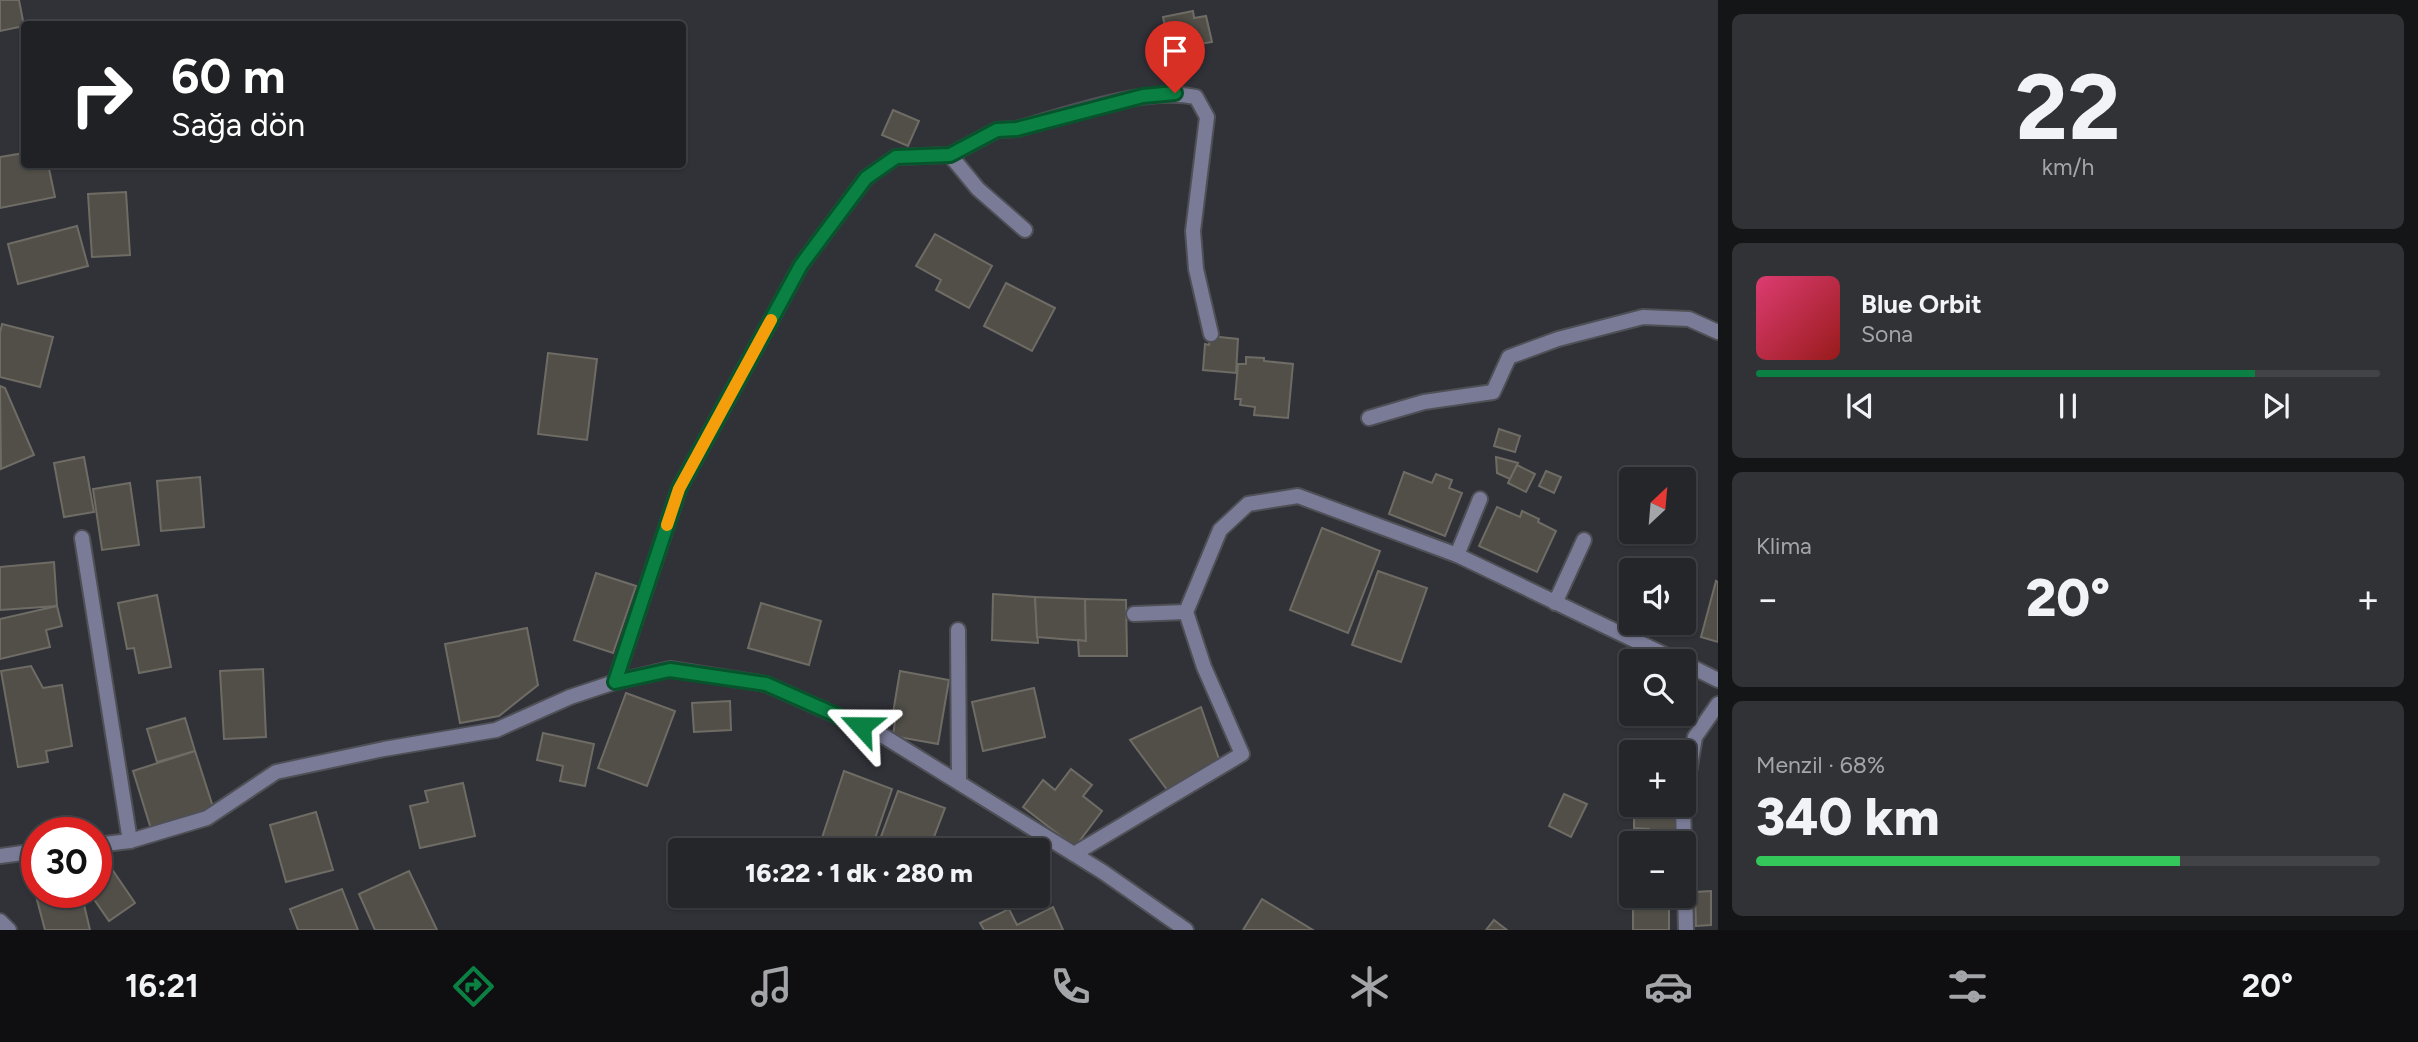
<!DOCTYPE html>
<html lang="tr">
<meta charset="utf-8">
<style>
body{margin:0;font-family:Figtree,sans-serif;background:#313236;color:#f1f3f6;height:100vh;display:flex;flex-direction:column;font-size:26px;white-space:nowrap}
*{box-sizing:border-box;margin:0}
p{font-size:23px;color:#a3a5a8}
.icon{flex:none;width:38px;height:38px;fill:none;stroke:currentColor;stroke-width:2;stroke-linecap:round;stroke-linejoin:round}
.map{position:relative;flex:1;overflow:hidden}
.sheet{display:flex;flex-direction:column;gap:14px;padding:14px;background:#141517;width:700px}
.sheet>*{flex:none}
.guide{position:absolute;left:21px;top:21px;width:665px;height:147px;border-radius:7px;box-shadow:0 2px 5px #0004,0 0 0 2px #424347;background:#202124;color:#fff;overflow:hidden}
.needle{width:46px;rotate:26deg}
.fabs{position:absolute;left:1619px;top:467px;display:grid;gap:14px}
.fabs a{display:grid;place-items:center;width:77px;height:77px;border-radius:7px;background:#25262a;box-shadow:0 2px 5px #0004,0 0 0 2px #424347;font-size:35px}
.speed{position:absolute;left:21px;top:817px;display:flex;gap:14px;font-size:35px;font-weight:700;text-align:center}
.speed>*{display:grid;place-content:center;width:91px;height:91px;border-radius:50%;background:#25262a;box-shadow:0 2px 5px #0004,0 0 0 2px #424347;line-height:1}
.speed .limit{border:10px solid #d22;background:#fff;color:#111}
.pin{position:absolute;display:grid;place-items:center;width:60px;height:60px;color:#fff;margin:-72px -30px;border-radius:50% 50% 50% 0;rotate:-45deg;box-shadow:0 0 7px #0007}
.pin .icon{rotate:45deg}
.me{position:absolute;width:77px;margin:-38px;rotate:294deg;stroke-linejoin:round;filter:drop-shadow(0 0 5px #0008)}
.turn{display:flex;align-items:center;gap:24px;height:147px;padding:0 35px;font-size:32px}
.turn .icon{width:91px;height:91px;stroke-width:2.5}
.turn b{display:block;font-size:49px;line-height:60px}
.big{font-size:52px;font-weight:800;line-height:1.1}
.sheet .card{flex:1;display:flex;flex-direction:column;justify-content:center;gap:10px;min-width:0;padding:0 24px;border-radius:10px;background:#313236}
.sheet .dial{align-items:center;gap:0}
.dial b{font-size:91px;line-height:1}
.song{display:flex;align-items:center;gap:21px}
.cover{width:84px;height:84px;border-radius:10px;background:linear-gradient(135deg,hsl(340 70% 55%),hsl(0 70% 35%))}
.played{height:7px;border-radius:4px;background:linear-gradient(90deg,#0b8043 80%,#424347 80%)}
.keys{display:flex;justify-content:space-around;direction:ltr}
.heat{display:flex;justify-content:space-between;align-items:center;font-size:38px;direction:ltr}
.charge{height:10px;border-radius:5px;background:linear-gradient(90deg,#34c759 68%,#424347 0)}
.trip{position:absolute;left:668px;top:838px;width:382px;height:70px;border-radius:7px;background:#25262a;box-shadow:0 2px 5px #0004,0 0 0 2px #424347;font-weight:800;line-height:70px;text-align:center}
.tab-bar{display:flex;height:112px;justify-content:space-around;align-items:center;background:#0f0f11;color:#a3a5a8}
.tab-bar .icon{width:49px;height:49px}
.tab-bar .on{color:#0b8043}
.tab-bar b{font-size:32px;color:#f1f3f6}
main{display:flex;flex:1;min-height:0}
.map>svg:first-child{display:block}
.building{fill:#514f48;stroke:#6e6c64;stroke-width:2}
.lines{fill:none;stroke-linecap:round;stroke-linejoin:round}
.minor-casing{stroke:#4f5056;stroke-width:18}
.minor{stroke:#7a7b97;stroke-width:14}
.route-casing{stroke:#07532c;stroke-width:18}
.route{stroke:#0b8043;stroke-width:12}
.slow{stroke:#f59e0b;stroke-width:12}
</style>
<main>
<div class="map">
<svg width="1718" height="930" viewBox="0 0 1718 930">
<rect width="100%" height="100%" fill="#313238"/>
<g class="building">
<polygon points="0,0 19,0 24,26 0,31"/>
<polygon points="1193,11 1194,18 1206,16 1212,42 1199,44 1201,56 1172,61 1163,17"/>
<polygon points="893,110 919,121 908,146 882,135"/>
<polygon points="24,153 24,164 48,164 55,197 0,208 0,157"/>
<polygon points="126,192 130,255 92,257 88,194"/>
<polygon points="77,226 88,266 18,284 8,244"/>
<polygon points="935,234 992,266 969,308 936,290 941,280 916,266"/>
<polygon points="1006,283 1055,308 1032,351 984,326"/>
<polygon points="2,324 53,337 40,387 0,377 0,333"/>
<polygon points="1210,336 1238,339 1236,373 1203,370 1205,344 1209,345"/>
<polygon points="548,353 597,359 587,440 538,434"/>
<polygon points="1246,357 1264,358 1264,361 1293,364 1288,418 1254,415 1255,407 1240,405 1241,399 1235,399 1238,364 1246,364"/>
<polygon points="0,386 5,388 34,455 1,469"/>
<polygon points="1499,429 1520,436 1515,452 1494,446"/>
<polygon points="84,457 94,512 64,517 54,463"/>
<polygon points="1496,457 1518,463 1510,479 1497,473"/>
<polygon points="1517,465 1535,474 1526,492 1508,483"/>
<polygon points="1546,471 1561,477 1554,493 1539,486"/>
<polygon points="1404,472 1432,483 1436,474 1452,480 1449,488 1462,493 1445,536 1389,514"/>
<polygon points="200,477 204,527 161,531 157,481"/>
<polygon points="130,483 139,545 102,550 93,489"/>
<polygon points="1497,507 1520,517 1522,511 1539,519 1538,522 1556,531 1537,572 1479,546"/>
<polygon points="1322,528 1380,551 1348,633 1290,610"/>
<polygon points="54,562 57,606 0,610 0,567"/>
<polygon points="1378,571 1427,588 1401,662 1352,645"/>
<polygon points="596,573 636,586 613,653 574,640"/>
<polygon points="1716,581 1718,582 1718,642 1701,637"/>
<polygon points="993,594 1035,597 1038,643 992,640"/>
<polygon points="157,595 171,667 139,673 134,648 127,649 118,603"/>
<polygon points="1035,597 1085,599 1086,641 1037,637"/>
<polygon points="1085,599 1126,600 1127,656 1079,656 1078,640 1086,641"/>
<polygon points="761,603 821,621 809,665 748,648"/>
<polygon points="57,606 62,626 46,630 50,647 0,659 0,619"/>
<polygon points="527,628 538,685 499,716 460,723 445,644"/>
<polygon points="31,666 43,688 62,685 72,746 46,751 48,762 18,767 1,671"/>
<polygon points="263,669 266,737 224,739 220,671"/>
<polygon points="900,671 949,680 938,744 893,736 896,714 893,713"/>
<polygon points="1034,688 1045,737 983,751 972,702"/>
<polygon points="626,693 675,711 647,786 598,768"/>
<polygon points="730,701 731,730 694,732 692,703"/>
<polygon points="1201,707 1219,759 1168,791 1130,740"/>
<polygon points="185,718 195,751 157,762 147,729"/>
<polygon points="543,733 594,744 585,786 560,781 563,766 537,760"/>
<polygon points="195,751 214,810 151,829 133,771"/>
<polygon points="1071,769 1092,785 1083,796 1102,811 1075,847 1023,807 1043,780 1055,790"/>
<polygon points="844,771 892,789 871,850 818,850"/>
<polygon points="463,783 475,836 420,848 410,806 428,802 425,791"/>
<polygon points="898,791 945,808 929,850 876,850"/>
<polygon points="1564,794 1587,804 1571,837 1549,826"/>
<polygon points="1679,806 1679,844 1649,844 1649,829 1634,828 1634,807"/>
<polygon points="316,812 333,870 286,882 270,825"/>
<polygon points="105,859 135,903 109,921 89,892 96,892 96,864"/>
<polygon points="409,871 437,930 375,930 359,894"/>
<polygon points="37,880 37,892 81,892 90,930 45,930 32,881"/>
<polygon points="342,889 358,930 298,930 290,909"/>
<polygon points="1711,891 1711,925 1696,926 1695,892"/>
<polygon points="1262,899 1313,930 1243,930"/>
<polygon points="1633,904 1669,905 1669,930 1633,930"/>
<polygon points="1053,907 1063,930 984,930 980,923 1009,909 1017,925"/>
<polygon points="1494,920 1507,930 1486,930"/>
</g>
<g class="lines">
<defs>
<g id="minor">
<polyline points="950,155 978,189 1025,230"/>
<polyline points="1369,418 1424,402 1493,392 1509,357 1558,339 1643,317 1689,319 1718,332"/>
<polyline points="82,538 130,841"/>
<polyline points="1457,555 1480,499"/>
<polyline points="1555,603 1584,540"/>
<polyline points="1134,614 1186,612"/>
<polyline points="958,630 959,782"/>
<polyline points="1684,663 1718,680"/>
<path d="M 615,682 L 679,489 L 801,265 L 866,178 L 896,157 L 950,155 L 997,130 L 1017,129 C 1070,114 1142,87 1196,97 L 1207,117 L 1193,231 L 1196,269 L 1211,334"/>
<polyline points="1684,801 1695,737 1718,704"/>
<polyline points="1683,805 1686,930"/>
<polyline points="96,845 130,841 207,818 276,772 384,749 496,730 570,697 615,682 670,669 766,684 885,737 1103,872 1186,930"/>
<polyline points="1074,854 1242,754 1204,667 1186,612 1220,530 1248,504 1298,496 1457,555 1680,662"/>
<polyline points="0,856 37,851"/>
<polyline points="0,921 9,930"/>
</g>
</defs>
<use href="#minor" class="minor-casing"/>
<use href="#minor" class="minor"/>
</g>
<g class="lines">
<defs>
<polyline id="route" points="861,726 766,684 670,670 615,682 679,489 801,265 866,178 896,157 950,155 997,130 1017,129 1143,96 1175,93"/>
</defs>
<use href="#route" class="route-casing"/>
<use href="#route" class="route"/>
<polyline class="slow" points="667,525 679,489 771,320"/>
</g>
</svg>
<div class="fabs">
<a><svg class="needle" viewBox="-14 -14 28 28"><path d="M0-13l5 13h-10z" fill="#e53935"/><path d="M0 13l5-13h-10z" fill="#a3a5a8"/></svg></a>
<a><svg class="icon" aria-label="sound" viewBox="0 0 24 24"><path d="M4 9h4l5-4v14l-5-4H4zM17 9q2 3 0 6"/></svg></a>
<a><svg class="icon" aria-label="search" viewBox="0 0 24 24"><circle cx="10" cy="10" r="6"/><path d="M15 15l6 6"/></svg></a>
<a>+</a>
<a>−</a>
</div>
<div class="speed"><div class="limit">30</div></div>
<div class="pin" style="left:1175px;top:93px;background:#d93025"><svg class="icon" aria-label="arrive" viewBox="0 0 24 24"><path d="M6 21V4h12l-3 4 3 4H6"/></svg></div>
<svg class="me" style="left:861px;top:726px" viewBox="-20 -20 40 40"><path d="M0-17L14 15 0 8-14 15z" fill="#0b8043" stroke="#fff" stroke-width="4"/></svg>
<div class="trip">16:22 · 1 dk · 280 m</div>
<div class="guide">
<div class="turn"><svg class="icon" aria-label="right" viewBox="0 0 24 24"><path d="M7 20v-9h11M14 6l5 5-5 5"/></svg><div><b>60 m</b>Sağa dön</div></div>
</div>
</div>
<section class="sheet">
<div class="card dial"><b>22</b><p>km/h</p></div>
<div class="card">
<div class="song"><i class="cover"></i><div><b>Blue Orbit</b><p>Sona</p></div></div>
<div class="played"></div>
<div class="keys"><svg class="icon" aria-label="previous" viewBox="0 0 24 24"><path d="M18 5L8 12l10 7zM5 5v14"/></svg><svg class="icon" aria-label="pause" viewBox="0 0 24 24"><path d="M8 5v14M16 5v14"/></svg><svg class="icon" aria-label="next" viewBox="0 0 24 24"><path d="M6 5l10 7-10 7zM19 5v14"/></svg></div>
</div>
<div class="card"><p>Klima</p>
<div class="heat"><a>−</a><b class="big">20°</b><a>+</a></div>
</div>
<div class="card"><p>Menzil · 68%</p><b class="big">340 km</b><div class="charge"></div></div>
</section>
</main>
<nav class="tab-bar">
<b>16:21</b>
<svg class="icon on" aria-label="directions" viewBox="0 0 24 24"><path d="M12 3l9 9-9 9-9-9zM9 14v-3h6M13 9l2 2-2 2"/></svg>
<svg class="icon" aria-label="music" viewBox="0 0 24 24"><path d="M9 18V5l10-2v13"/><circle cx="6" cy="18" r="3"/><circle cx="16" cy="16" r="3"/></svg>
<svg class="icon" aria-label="phone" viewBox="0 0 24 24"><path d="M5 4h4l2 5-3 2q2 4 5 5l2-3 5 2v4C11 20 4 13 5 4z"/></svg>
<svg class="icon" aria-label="climate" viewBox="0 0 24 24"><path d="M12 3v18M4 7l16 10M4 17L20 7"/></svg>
<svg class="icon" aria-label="car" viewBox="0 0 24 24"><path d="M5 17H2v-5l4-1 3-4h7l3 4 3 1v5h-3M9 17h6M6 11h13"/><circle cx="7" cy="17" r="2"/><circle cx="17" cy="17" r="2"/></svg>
<svg class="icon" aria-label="filters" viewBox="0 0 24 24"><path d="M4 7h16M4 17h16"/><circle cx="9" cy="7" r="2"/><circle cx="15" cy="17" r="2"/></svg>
<b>20°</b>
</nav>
